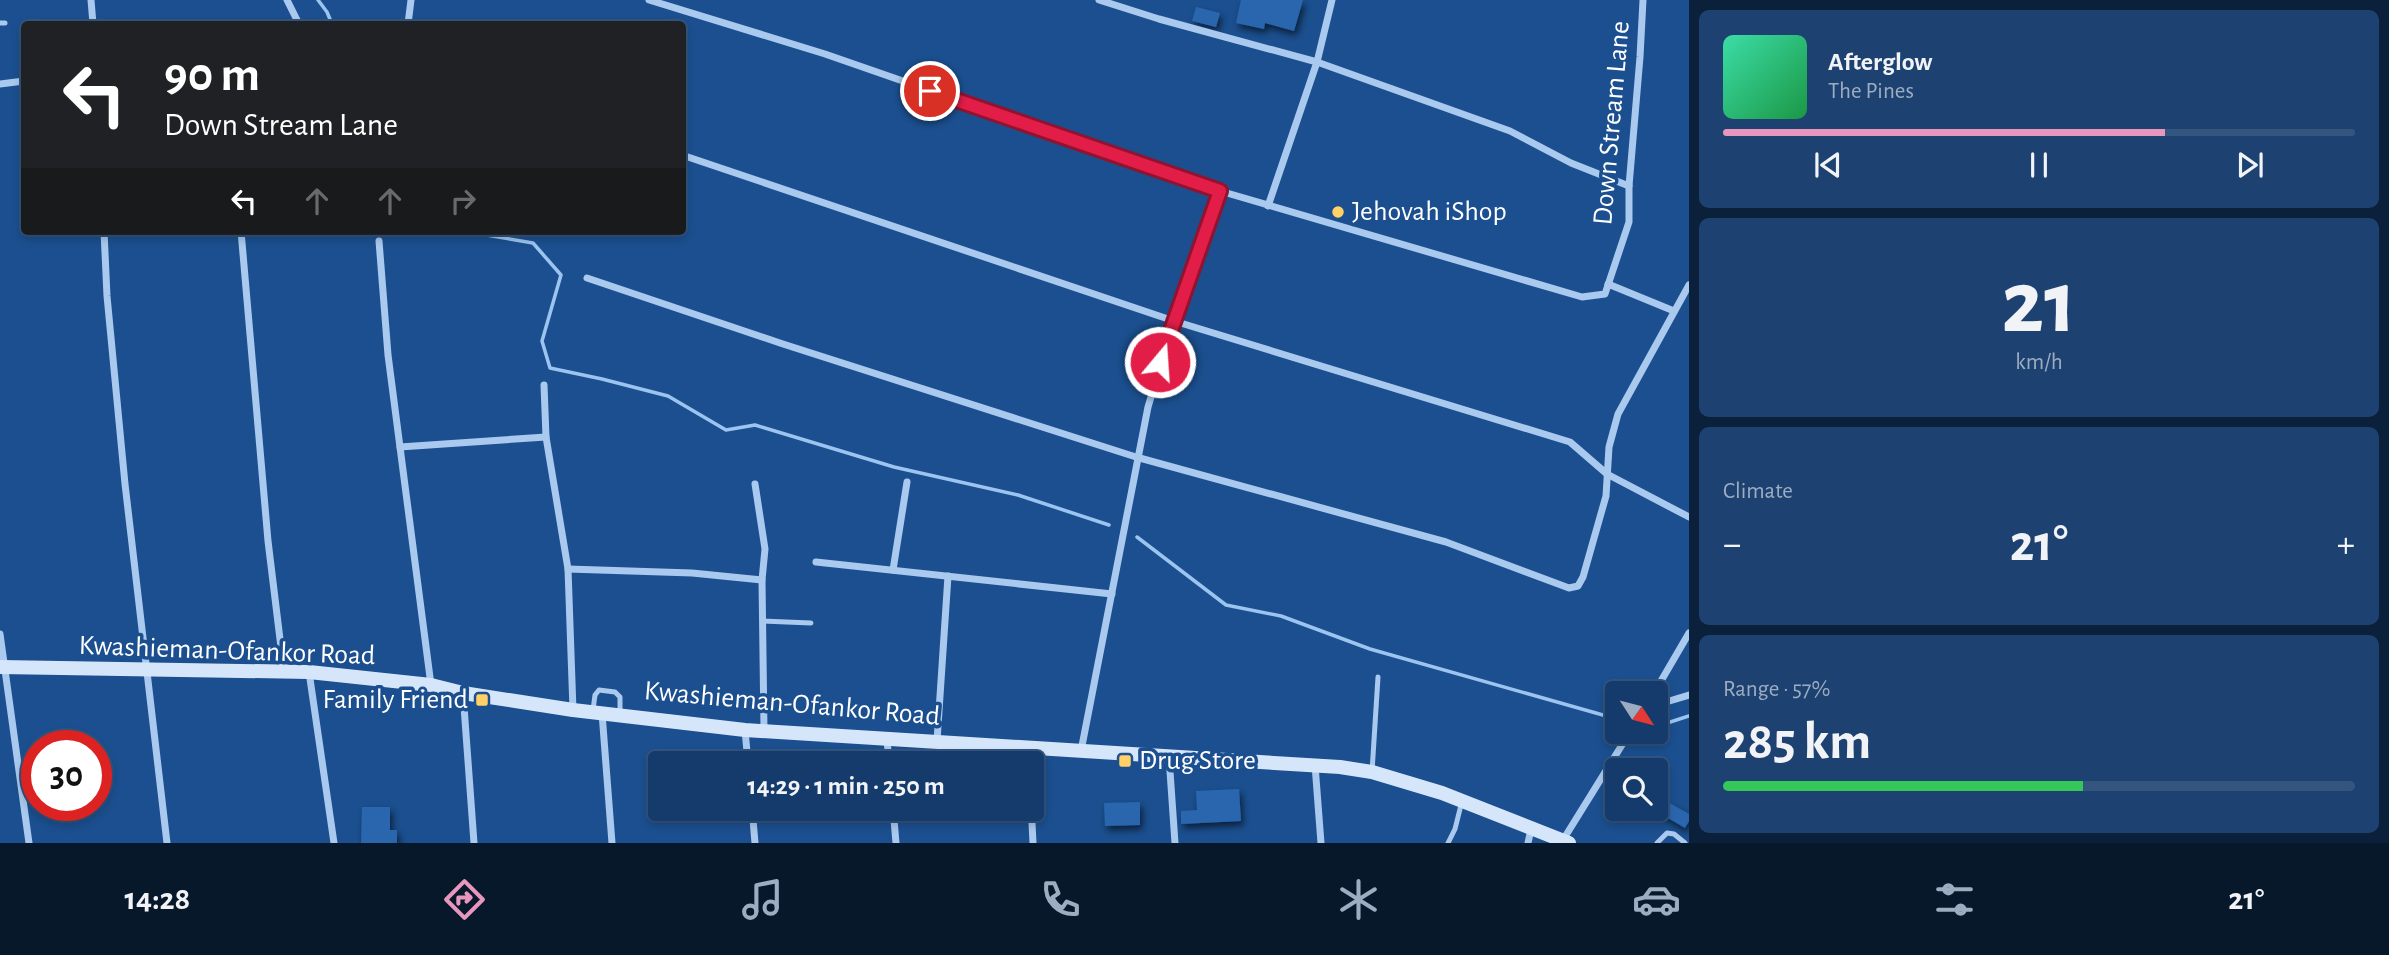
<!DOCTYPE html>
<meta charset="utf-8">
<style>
body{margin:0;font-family:"Alegreya Sans",sans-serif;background:#1d4271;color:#f1f3f6;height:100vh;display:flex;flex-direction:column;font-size:26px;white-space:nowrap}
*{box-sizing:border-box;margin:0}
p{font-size:23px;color:#9dadc1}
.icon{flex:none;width:38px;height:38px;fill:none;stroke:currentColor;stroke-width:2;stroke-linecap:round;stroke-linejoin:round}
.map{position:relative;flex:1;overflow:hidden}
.panel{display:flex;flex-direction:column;gap:10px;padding:10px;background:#0b203b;width:700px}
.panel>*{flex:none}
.top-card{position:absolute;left:21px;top:21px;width:665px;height:214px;border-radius:7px;box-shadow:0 4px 10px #0003,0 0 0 2px #33557e;background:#202124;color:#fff;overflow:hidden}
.needle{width:46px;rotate:126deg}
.tools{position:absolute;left:1605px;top:681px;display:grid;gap:14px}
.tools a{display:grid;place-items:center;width:63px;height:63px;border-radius:7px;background:#143b6b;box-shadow:0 4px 10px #0003,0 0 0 2px #33557e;font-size:35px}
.speed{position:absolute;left:21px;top:730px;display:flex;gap:14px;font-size:35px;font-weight:700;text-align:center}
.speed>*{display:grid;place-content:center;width:91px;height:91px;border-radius:50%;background:#143b6b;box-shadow:0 4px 10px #0003,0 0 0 2px #33557e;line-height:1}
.speed .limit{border:10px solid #d22;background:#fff;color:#111}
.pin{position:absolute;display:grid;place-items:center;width:60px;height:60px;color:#fff;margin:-30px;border:4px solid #fff;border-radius:50%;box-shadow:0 2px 7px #0007}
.me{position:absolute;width:77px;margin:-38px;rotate:18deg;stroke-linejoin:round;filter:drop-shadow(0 0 5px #0008)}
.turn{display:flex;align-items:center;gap:24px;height:147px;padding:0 28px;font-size:32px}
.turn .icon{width:91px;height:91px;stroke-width:2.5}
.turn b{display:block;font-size:49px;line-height:60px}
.lanes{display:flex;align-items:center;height:66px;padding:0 28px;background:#0003;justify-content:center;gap:35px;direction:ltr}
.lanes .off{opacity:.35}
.big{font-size:52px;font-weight:700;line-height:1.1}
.panel .widget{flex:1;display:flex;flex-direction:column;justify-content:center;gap:10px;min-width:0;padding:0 24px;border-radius:10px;background:#1d4271}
.panel .dial{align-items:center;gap:0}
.dial b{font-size:91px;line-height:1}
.song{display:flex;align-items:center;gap:21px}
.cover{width:84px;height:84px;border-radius:10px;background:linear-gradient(135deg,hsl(160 70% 55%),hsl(140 70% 35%))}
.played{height:7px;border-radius:4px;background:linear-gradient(90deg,#e797bd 70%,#33557e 70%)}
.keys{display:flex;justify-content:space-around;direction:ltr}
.heat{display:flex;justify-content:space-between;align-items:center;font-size:38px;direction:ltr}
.charge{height:10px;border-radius:5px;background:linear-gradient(90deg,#34c759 57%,#33557e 0)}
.trip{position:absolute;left:648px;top:751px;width:396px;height:70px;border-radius:7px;background:#143b6b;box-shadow:0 4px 10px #0003,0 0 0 2px #33557e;font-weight:700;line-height:70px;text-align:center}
.tab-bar{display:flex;height:112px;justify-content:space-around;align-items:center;background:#08182b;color:#9dadc1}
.tab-bar .icon{width:49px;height:49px}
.tab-bar .current{color:#e797bd}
.tab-bar b{font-size:32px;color:#f1f3f6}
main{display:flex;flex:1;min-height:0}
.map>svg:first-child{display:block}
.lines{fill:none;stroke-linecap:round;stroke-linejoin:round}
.stream{stroke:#9cc4f0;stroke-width:3.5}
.building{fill:#2a66ad;filter:url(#shadow)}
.service{stroke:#a9c9ee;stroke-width:5}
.minor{stroke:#a9c9ee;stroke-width:7}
.secondary{stroke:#d6e6fa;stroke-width:14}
.route-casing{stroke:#92132f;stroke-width:18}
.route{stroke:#e11d48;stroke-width:12}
.poi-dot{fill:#ffd166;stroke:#1b4f8f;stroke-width:2.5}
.labels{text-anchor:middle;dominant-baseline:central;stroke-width:7;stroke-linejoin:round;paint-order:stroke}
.street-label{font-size:28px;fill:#fff;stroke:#1b4f8f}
.poi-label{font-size:28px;fill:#fff;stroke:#1b4f8f;text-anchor:start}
</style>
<main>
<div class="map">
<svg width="1689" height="843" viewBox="0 0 1689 843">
<defs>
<filter id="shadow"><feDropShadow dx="2.5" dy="4.5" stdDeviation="3.5" flood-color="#0009"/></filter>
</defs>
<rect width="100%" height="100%" fill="#1b4f8f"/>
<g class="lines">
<g class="stream">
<polyline points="318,0 327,12 332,24"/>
<polyline points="463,231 533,243 561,275 542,341 550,368 602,379 668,396 726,430 755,425 894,467 1018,495 1109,525"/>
<polyline points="1137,537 1226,605 1281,616 1370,649 1617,719"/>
<polyline points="1661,725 1689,716"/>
</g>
</g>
<g class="building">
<polygon points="1241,0 1303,0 1294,31 1265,23 1264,29 1236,23"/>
<polygon points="1196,7 1220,13 1216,27 1192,21"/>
<polygon points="1239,789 1241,821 1181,824 1181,811 1197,810 1196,791"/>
<polygon points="1140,802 1140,825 1105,826 1104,803"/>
<polygon points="1668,802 1689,814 1689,821 1685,828 1661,814"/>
<polygon points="362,807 390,807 390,830 397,830 397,843 361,843"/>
</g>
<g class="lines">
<g class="service">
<polyline points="0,23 5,23"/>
<polyline points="762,621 811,623"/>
<polyline points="593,710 595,695 599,690 615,692 620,697 620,715"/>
<polyline points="1372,772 1378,677"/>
<polyline points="1448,843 1455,829 1462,801"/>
<polyline points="1657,843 1667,833 1674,834 1685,843"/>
</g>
<g class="minor">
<polyline points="91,0 93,24"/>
<polyline points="287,0 299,24"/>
<polyline points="649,0 825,54 1220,191 1582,297 1605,294 1629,222 1629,186 1640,57 1643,0"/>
<polyline points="1099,0 1159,19 1317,62 1510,131 1571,163 1629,186"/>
<polyline points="408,24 411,0"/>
<polyline points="0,84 24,81"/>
<polyline points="682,155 1174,321 1570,442 1607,474 1689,517"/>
<polyline points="1268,206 1317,62 1332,0"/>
<polyline points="104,231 107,296 125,484 167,843"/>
<polyline points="241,231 268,541 284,672"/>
<polyline points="379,241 388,355 431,685"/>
<polyline points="587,278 783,344 1136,457 1446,542 1569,588 1578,586 1583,577 1606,496 1609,447 1618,414 1689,285"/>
<polyline points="1608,284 1674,311"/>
<polyline points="544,385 546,437 568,569 573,710"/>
<polyline points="400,447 546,437"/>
<polyline points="755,484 765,549 762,580 764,730"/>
<polyline points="816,562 1112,594"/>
<polyline points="568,569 692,573 762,580"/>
<polyline points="893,570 907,482"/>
<polyline points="0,634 29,843"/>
<polyline points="309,672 334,843"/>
<polyline points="463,693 474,843"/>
<polyline points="1654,693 1689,633"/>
<polyline points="1656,705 1689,695"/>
<polyline points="602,713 612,843"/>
<polyline points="745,730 748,763"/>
<polyline points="887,739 889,763"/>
<polyline points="937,741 948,576"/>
<polyline points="1028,748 1029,763"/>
<polyline points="1081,751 1148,407 1174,321 1220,191"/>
<polyline points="1169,757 1175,843"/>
<polyline points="1315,765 1321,843"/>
<polyline points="1031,803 1033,843"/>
<polyline points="752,808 755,843"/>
<polyline points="893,808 896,843"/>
<polyline points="1563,840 1630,732"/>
<polyline points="1528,843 1531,829"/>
</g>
<polyline class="secondary" points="0,667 309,672 431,685 463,693 573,710 745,730 1340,767 1372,772 1442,793 1569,843"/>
</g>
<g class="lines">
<defs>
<polyline id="route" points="930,91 1220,191 1160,362"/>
</defs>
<use href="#route" class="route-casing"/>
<use href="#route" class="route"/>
</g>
<g class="poi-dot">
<circle cx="1338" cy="212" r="7"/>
<rect x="475" y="693" width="14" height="14" rx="3.5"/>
<rect x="1118" y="754" width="14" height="14" rx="3.5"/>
</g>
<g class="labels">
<g class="street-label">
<text transform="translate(1612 123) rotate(-85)">Down Stream Lane</text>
<text transform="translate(227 651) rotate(2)">Kwashieman-Ofankor Road</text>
<text transform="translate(792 704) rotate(5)">Kwashieman-Ofankor Road</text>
</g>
<g class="poi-label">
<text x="1352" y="212">Jehovah iShop</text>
<text x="468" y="700" text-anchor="end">Family Friend</text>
<text x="1139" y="761">Drug Store</text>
</g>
</g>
</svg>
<div class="tools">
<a><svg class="needle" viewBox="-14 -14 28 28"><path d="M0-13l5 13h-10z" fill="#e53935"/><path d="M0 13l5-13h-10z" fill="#9dadc1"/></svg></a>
<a><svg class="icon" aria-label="search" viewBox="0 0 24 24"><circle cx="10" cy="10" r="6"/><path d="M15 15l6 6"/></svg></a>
</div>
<div class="speed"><div class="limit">30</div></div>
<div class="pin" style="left:930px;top:91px;background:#d93025"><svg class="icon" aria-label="arrive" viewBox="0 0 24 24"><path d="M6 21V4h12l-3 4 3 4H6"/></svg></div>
<svg class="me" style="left:1160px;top:362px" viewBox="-20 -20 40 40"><circle r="17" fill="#e11d48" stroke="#fff" stroke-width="3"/><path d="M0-11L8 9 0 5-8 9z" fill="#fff"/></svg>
<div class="trip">14:29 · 1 min · 250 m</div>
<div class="top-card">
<div class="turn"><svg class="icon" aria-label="left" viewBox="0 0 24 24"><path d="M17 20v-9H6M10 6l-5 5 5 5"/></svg><div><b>90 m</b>Down Stream Lane</div></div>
<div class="lanes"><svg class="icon" aria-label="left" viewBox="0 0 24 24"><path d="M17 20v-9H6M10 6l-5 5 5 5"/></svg><svg class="icon off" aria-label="ahead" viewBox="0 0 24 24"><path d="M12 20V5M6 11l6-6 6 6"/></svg><svg class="icon off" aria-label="ahead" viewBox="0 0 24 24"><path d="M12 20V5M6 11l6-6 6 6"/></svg><svg class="icon off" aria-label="right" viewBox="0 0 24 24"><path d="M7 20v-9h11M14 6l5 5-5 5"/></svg></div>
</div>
</div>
<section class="panel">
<div class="widget">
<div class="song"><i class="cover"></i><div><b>Afterglow</b><p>The Pines</p></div></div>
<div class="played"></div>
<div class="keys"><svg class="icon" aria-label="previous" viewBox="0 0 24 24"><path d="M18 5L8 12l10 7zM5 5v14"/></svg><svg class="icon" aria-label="pause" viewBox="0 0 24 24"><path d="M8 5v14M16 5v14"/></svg><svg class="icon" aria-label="next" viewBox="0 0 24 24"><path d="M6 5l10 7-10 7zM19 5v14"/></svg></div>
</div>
<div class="widget dial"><b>21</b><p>km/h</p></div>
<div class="widget"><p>Climate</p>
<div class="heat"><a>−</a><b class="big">21°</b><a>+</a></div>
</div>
<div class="widget"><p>Range · 57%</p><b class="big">285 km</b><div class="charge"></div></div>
</section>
</main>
<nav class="tab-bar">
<b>14:28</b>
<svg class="icon current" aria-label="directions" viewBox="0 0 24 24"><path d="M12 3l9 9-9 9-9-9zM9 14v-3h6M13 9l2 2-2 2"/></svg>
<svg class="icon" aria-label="music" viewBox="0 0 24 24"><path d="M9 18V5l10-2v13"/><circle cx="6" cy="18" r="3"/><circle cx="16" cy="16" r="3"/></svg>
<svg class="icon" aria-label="phone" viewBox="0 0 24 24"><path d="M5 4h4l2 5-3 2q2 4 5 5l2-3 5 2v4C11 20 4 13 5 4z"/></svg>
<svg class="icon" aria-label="climate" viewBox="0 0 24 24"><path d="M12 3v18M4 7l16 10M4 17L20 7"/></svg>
<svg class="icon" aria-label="car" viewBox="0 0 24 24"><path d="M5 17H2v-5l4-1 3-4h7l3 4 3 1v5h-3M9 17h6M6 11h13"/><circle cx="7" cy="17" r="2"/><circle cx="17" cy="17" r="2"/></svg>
<svg class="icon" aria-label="filters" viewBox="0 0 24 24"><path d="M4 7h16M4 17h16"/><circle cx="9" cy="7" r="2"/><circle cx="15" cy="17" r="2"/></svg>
<b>21°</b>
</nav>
